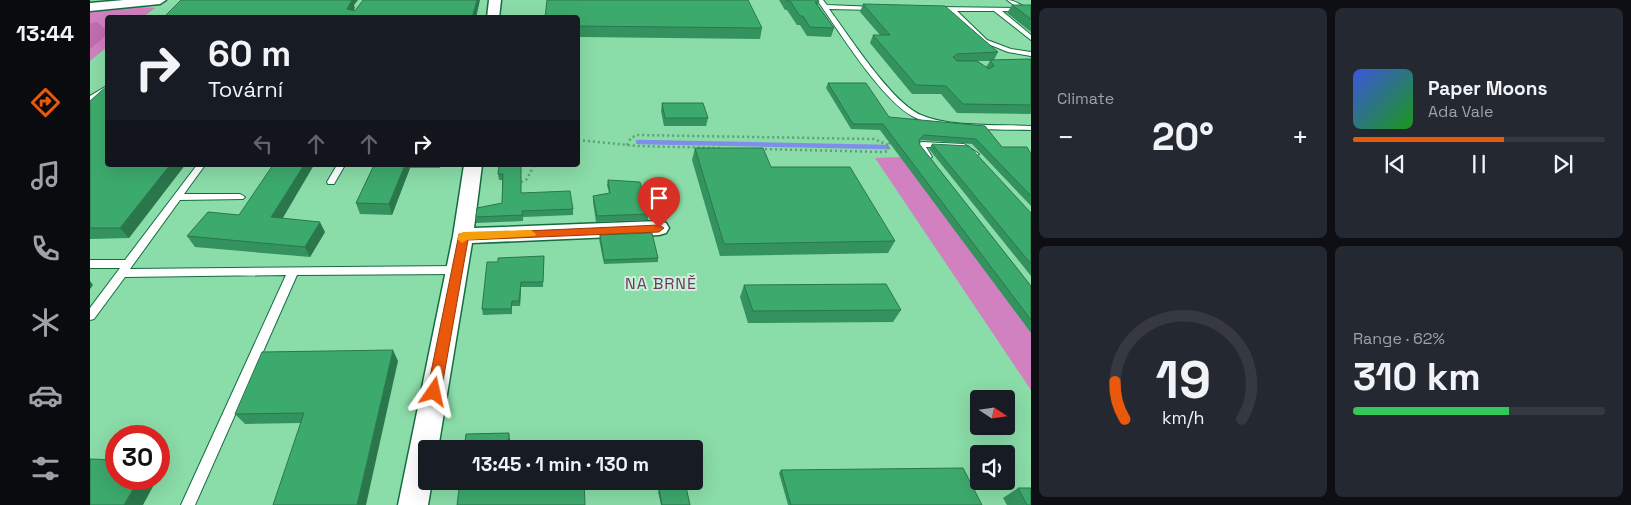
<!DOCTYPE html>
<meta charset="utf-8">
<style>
body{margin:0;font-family:"Space Grotesk",sans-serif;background:#242831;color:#f1f3f6;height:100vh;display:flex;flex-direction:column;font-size:19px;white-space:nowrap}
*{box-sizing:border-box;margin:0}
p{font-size:16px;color:#9ea1a6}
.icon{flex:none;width:28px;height:28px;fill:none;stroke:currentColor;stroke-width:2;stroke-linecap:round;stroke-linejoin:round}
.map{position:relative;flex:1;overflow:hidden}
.details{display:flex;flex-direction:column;gap:8px;padding:8px;background:#0d0f14;width:600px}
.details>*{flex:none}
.guide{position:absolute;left:15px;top:15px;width:475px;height:152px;border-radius:5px;box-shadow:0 5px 20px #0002;background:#171b24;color:#f1f3f6;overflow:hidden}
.needle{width:32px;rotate:103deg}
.tools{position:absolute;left:880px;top:390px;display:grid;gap:10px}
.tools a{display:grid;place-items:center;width:45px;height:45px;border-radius:5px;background:#171b24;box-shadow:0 5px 20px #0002;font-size:25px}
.speed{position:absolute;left:15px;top:425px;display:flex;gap:10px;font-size:25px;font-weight:700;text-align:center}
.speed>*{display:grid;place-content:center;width:65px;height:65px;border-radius:50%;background:#171b24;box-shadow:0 5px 20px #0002;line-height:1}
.speed .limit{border:8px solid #d22;background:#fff;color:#111}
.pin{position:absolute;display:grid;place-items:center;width:42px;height:42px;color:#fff;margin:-51px -21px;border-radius:50% 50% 50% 0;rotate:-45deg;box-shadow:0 0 5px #0007}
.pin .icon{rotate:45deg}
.me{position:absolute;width:55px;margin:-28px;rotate:11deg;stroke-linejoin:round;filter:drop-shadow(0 0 4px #0008)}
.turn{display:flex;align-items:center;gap:18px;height:105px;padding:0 20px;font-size:22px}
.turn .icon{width:65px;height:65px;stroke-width:2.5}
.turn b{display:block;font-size:35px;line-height:42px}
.lanes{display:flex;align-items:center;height:48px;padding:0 20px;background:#0003;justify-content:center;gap:25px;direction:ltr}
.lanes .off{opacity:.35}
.big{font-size:38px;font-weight:700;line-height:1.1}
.details .widget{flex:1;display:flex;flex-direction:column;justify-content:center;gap:8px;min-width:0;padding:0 18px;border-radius:8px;background:#242831}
.details .dial{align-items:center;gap:0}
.dial svg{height:130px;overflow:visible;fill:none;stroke:#363941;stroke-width:7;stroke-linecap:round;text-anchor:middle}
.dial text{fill:#f1f3f6;stroke:none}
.song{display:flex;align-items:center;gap:15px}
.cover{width:60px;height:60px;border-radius:8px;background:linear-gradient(135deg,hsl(230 70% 55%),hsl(120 70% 35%))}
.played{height:5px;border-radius:2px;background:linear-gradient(90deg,#ea580c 60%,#363941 60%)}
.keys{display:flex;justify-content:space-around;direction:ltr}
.heat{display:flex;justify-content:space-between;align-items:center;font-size:28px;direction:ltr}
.charge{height:8px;border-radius:4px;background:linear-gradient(90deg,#34c759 62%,#363941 0)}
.details .tiles{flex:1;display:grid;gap:8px;grid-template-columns:repeat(2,1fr)}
.trip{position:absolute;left:328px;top:440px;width:285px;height:50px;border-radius:5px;background:#171b24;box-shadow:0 5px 20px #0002;font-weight:700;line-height:50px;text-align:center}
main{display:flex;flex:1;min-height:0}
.menu{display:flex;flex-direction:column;width:90px;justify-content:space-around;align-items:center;background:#090b0e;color:#9ea1a6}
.menu .icon{width:35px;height:35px}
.menu .on{color:#ea580c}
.menu b{font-size:22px;color:#f1f3f6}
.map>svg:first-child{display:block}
.green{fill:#d181c0}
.forest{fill:#c26eb0}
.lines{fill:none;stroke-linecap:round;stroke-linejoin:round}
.stream{stroke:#808ee9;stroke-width:4.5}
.service-casing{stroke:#146d40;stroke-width:2}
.minor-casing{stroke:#146d40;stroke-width:3}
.path{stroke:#5e9f77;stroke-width:2.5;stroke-dasharray:2 3;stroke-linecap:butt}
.service{fill:#fff;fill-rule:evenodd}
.minor{fill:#fff;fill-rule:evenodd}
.wall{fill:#34925e;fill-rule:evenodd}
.shaded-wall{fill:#2b774c}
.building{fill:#3daa6d;stroke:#2b774c}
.route{fill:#ea580c;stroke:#983908}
.slow{fill:#f59e0b}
.labels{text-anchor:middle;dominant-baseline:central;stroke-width:4;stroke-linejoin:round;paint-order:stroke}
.neighbourhood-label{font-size:16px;letter-spacing:1px;fill:#6f3763;stroke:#cbf2d8}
</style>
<main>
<nav class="menu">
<b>13:44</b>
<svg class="icon on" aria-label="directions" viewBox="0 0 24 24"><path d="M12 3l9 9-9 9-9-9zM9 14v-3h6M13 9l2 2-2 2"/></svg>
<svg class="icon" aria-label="music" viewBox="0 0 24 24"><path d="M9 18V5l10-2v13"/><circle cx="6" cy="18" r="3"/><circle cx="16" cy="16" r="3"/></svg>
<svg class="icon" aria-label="phone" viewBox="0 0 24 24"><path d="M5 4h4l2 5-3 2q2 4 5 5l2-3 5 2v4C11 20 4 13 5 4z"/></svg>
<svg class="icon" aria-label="climate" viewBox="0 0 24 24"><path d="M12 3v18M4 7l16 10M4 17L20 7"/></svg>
<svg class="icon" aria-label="car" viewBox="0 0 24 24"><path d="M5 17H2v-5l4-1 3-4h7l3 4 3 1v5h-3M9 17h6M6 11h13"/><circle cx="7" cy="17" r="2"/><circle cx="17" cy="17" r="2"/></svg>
<svg class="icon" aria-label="filters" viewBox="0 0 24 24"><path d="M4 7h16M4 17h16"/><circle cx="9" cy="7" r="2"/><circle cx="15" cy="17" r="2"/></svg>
</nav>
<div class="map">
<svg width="941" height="505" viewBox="0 0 941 505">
<rect width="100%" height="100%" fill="#8adca8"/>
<g class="green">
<polygon points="53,7 65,8 53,17 18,18 17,47 0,61 0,11"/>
<polygon points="811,157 941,333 941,390 785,158"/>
</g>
<polygon class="forest" points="7,22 17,31 17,35 0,49 0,23"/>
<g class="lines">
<polyline class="stream" points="548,142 797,147"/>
<defs>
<g id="service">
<path d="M 727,0 L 733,0 L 737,5 L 786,7 L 786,9 L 784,10 L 739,9 C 760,37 801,102 831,115 C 862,128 907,124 941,126 L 941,130 C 908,129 853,132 824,117 C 792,101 749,31 727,0 Z"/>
<path d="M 917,0 C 927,0 932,8 941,8 L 941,12 L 912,11 L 941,35 L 941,40 L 904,11 L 867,11 L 897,40 L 921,49 L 941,52 L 941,56 L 918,52 L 893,42 L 861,11 L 846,11 L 843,9 L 846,7 L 928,8 Z"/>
<polygon points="15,87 18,87 18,93 0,101 0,96"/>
<polygon points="831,142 874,144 889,154 885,156 872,148 836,147 842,157 838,159 835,159 827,147"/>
<polygon points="107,165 115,165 94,194 150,194 155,197 153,199 90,200 40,269 367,266 371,267 372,270 371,273 367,274 207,275 105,505 91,505 196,275 35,277 4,319 0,320 0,308 30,268 0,268 0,260 35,260"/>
<polygon points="247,165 255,165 244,184 238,184 237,182"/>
</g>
<g id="minor">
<polygon points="34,0 76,0 70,4 0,11 0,3"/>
<polygon points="399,0 411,0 409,18 397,18"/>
<polygon points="374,165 392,165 384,228 569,221 576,223 579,228 576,233 569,235 382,243 348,449 336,449 336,481 342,481 338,505 308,505 363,236"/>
</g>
</defs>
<use href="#service" class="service-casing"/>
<use href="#minor" class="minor-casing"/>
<g class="path">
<polyline points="488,140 548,146 631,148"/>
<polyline points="537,145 541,138 547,135 784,139 798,145"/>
<polyline points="670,149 794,152 798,151 800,142"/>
<polyline points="431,182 437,179 444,165"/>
</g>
<use href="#service" class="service"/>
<use href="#minor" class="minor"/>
</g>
<g class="wall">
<polygon points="689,0 728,0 729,2 728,5 744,28 741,37 717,36 710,25 707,25 697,10 695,10"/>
<path d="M 773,4 L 908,52 L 904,60 L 941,59 L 941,114 L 867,113 L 851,94 L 822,94 L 780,43 L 783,35 L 790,35 L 770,12 ZM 888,61 L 900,61 L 896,67 Z"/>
<polygon points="922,5 941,5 941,32 917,13"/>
<polygon points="488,18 672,28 670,39 488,37"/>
<polygon points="738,83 799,117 895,126 912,147 941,154 941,206 882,144 831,140 829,142 830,145 941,286 941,333 790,130 761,129 736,88"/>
<polygon points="0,101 18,165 95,165 39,238 0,239"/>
<polygon points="572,103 618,118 616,126 574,126 571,111"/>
<polygon points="842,144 941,213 941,276 839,149"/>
<polygon points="605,148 681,167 805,241 798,253 630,256 602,160"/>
<polygon points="284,165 351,165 350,168 320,168 302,215 270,214 266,203"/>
<polygon points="409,165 431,165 431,193 483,209 483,215 433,217 433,221 386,223 386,217 412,203 412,180 409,180 408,174"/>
<polygon points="518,180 558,214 558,220 506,222 503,202 503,196 519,193 517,185"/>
<polygon points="149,215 192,218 235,232 220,257 105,247 97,236"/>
<polygon points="510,235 568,258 568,262 514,264 509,239"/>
<polygon points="454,256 453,287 431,287 430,306 422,306 422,314 393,315 392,309 408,262"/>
<polygon points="654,285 811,310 803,322 658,323 650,297"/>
<polygon points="308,361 211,423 155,424 145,414"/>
<polygon points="691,470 892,505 698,505 689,473"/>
<polygon points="569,488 600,505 571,505 568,492"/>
<polygon points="928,488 941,505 917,505 913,498"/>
</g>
<g class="shaded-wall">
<polygon points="259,0 268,0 264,5 265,8 260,18 257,9"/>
<polygon points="387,0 390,0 386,18 382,18"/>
<polygon points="80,165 95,165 39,238 30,228"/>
<polygon points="214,165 224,165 187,228 181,217"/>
<polygon points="315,165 319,165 320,168 302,215 299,204"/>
<polygon points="230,222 235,232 220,257 215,247"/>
<polygon points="0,281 3,285 0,289"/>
<polygon points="431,282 431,287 430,306 429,301"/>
<polygon points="303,350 308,361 276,505 267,505"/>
<polygon points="419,433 420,440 419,449 418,449"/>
<polygon points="69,468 72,470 69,476"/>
<polygon points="49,479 67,479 53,505 34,505"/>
</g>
<g class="building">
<polygon points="91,0 262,0 257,9 265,11 273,0 387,0 382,18 73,18"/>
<polygon points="457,0 658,0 672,28 488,26 488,18 455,18"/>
<polygon points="697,0 728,0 729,2 725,2 744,28 720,27 713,16 710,16 700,1 697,1"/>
<polygon points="773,4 855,6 908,52 867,54 863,57 867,61 887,61 899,69 904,66 900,60 941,59 941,105 873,104 856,86 826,85 783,35 800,35"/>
<polygon points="922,5 941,5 941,19"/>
<polygon points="738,83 776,83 799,117 895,126 912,147 937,147 941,154 941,196 886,139 834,135 829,140 830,145 941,286 941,320 793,124 763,124"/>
<polygon points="18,85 18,165 80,165 30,228 0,228 0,101"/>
<polygon points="572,103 613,103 618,118 575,118"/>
<polygon points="842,144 879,146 941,213 941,264"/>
<polygon points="605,148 673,148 681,167 760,167 805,241 634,244"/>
<polygon points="183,165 214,165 181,217 230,222 215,247 97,236 118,212 149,215"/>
<polygon points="284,165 315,165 299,204 266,203"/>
<polygon points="409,165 431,165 431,193 480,191 483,209 432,211 433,215 386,217 387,208 412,203 413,174 408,174"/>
<polygon points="518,180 550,182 558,214 507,216 503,196 520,193"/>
<polygon points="562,233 568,258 514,260 510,235"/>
<polygon points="454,256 453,282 431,282 429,301 422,301 421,309 392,309 397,262 408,262 408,258"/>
<polygon points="796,284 811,310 663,311 654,285"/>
<polygon points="303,350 267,505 183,505 214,413 145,414 172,352"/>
<polygon points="419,433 418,449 374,449 376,434"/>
<polygon points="0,459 26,460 26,479 49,479 34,505 0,505"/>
<polygon points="873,468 892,505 701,505 691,470"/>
<polygon points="370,481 494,481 495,505 367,505"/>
<polygon points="596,487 600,505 572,505 569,488"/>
<polygon points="928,488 941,488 941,505 937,505"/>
</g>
<polygon class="route" points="569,225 574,228 569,232 378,240 351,392 349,397 344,399 339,397 337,392 369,234"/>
<polygon class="slow" points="441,230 446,234 445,236 377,240 372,243 367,239 369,234 373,232"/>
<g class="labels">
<g class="neighbourhood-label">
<text x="571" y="283">NA BRNĚ</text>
</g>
</g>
</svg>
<div class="tools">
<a><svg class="needle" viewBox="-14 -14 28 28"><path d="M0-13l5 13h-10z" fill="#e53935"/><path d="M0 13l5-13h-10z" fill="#9ea1a6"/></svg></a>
<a><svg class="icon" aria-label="sound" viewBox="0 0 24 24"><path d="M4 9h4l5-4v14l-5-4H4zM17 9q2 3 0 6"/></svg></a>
</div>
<div class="speed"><div class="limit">30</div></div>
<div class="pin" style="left:569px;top:228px;background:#d93025"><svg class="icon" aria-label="arrive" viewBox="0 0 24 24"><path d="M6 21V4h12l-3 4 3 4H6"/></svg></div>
<svg class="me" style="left:344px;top:392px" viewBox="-20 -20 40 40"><path d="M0-17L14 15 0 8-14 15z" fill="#ea580c" stroke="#fff" stroke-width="4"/></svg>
<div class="trip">13:45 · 1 min · 130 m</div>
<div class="guide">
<div class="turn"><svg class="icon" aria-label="right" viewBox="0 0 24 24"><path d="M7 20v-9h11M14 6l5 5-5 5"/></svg><div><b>60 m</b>Tovární</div></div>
<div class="lanes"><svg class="icon off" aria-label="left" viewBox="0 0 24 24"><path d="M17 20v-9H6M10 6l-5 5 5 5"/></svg><svg class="icon off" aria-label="ahead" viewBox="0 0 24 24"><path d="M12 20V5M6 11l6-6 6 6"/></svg><svg class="icon off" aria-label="ahead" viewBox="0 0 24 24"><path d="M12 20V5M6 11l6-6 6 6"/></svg><svg class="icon" aria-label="right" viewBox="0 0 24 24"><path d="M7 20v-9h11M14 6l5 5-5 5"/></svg></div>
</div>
</div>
<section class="details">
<div class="tiles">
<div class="widget"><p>Climate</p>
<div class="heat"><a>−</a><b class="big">20°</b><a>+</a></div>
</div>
<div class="widget">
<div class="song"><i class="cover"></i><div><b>Paper Moons</b><p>Ada Vale</p></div></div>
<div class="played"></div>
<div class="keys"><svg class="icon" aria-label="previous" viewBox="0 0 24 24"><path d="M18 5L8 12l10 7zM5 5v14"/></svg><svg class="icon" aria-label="pause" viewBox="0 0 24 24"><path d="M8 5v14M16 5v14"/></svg><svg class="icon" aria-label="next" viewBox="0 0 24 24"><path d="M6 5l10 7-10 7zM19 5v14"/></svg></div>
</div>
<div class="widget dial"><svg viewBox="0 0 100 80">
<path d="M14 69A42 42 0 1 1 86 69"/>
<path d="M14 69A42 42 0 0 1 8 46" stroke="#ea580c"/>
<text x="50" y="56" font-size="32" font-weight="700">19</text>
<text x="50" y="72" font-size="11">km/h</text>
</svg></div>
<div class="widget"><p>Range · 62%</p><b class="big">310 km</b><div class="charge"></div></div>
</div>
</section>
</main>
